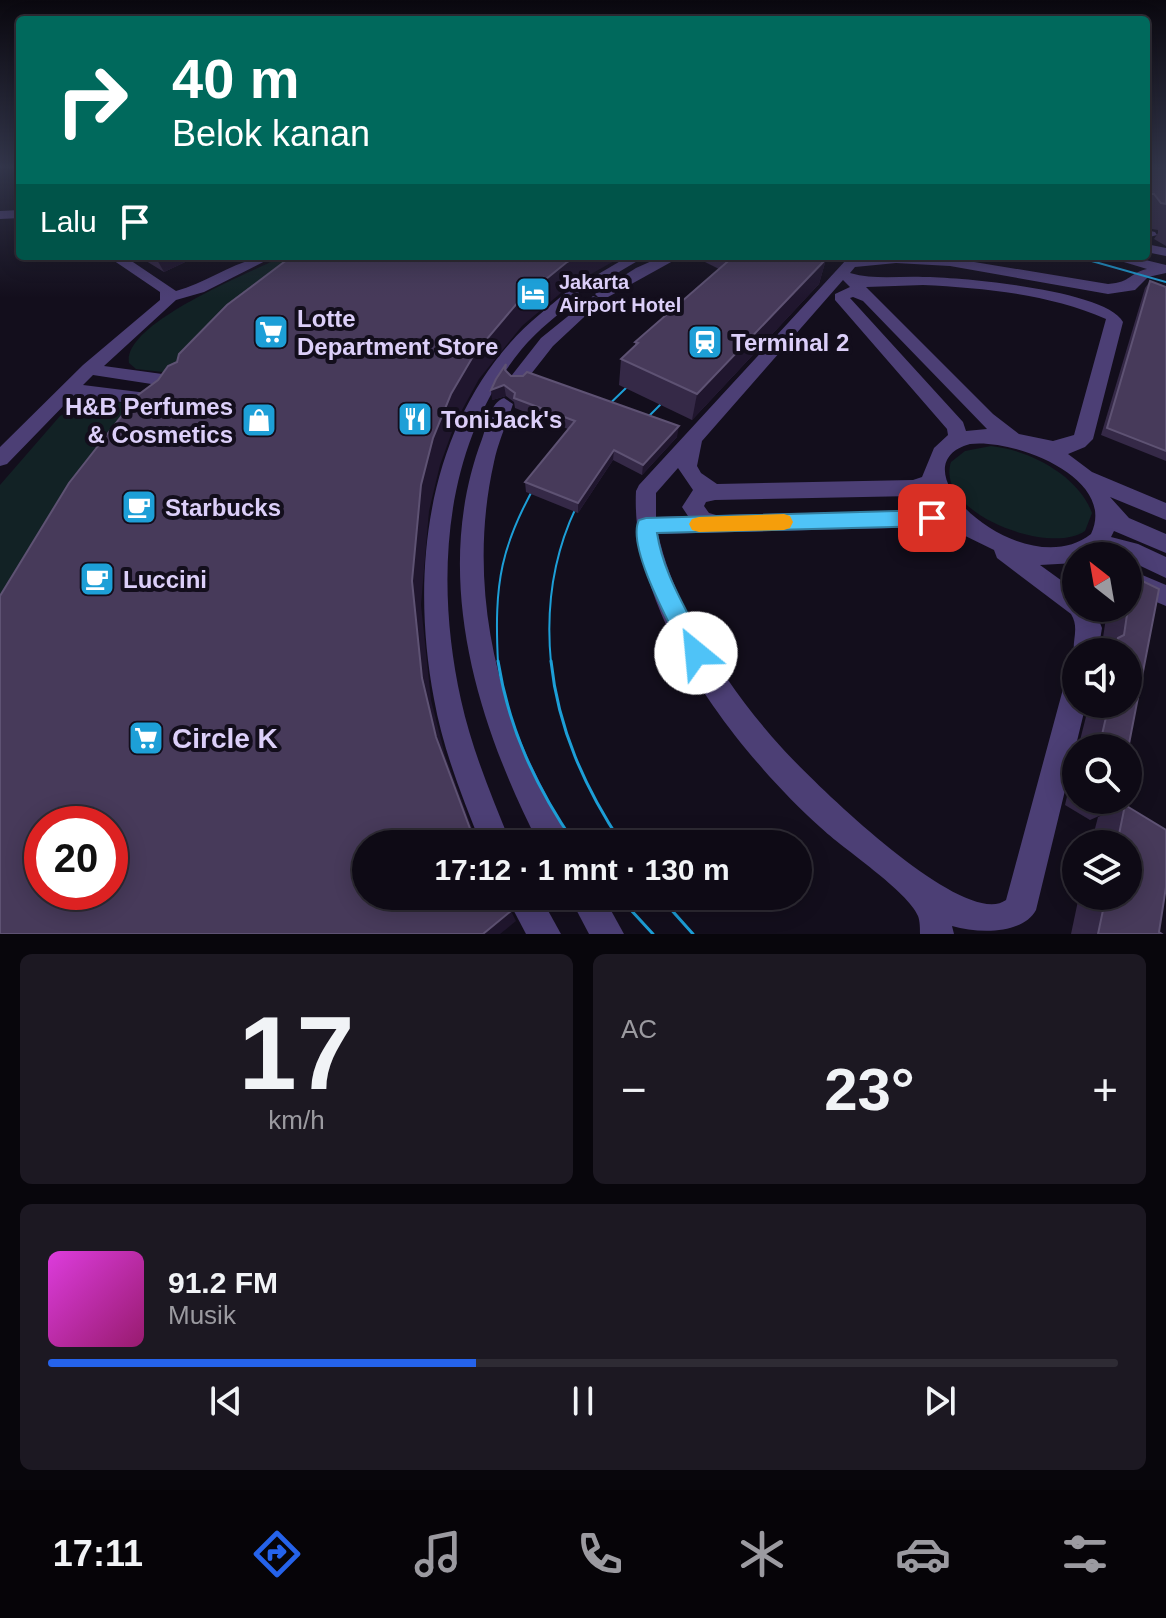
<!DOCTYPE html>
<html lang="id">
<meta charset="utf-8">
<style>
body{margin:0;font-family:Helvetica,sans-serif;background:#1c1822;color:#f1f3f6;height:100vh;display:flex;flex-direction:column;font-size:30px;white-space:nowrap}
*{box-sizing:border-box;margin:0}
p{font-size:26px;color:#9b9aa0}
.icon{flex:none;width:44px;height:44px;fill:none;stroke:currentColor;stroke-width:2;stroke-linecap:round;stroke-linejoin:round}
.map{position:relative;height:934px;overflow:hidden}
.sheet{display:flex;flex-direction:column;gap:20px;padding:20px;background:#08060c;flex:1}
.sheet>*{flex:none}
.guide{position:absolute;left:16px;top:16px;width:1134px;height:244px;border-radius:8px;box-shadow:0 4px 20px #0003,0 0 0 2px #2e2b34;background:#00695c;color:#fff;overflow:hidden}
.needle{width:52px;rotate:329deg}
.fabs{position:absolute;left:1062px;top:542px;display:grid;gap:16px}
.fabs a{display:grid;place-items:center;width:80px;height:80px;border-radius:50%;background:#0e0a15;box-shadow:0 4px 20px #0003,0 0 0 2px #2e2b34;font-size:40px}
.speed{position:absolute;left:24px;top:806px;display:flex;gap:16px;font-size:40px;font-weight:700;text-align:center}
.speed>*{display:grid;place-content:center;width:104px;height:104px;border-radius:50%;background:#0e0a15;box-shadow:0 4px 20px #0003,0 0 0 2px #2e2b34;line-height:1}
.speed .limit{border:12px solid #d22;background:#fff;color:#111}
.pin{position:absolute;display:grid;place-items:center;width:68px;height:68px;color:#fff;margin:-34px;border-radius:16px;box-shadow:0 4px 12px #0006}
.me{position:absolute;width:88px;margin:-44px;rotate:332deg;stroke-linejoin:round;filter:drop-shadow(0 0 6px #0008)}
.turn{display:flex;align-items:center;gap:28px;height:168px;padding:0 24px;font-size:36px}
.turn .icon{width:104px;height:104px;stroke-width:2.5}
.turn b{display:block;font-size:56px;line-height:68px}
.then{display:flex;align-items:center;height:76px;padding:0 24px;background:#0003;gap:16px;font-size:30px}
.big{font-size:60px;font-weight:700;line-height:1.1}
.sheet .card{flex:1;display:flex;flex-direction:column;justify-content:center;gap:12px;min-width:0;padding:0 28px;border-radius:12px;background:#1c1822}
.sheet .dial{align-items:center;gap:0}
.dial b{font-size:104px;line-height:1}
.song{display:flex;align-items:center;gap:24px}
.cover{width:96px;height:96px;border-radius:12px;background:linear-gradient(135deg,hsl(300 70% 55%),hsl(320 70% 35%))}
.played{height:8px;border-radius:4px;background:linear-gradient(90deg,#2563eb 40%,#2e2b34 40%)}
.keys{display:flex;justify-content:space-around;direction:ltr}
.heat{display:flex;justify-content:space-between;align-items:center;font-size:44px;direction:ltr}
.sheet .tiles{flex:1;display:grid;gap:20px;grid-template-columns:1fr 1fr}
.card:last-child{grid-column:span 2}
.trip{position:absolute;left:352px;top:830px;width:460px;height:80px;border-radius:40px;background:#0e0a15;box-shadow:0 4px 20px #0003,0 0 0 2px #2e2b34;font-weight:700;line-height:80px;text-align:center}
.tab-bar{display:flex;height:128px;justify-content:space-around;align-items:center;background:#060408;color:#9b9aa0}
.tab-bar .icon{width:56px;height:56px}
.tab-bar .current{color:#2563eb}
.tab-bar b{font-size:36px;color:#f1f3f6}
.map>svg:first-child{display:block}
.green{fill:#122225}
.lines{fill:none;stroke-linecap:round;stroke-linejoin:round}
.minor{fill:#4c3f75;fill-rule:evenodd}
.tram-far1{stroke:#1d9fd7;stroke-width:2}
.tram{stroke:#1d9fd7;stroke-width:3}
.wall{fill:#352947}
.shaded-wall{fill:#20162e}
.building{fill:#473a5a;stroke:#5e5273;stroke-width:2;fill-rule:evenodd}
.route{fill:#4fc3f7;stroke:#337fa1;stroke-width:2}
.slow{fill:#f59e0b}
.labels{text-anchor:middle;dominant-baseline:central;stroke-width:8;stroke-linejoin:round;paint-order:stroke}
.far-poi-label{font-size:20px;font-weight:bold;fill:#dccff9;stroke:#130e1c;text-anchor:start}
.poi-label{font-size:24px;font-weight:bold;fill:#dccff9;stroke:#130e1c;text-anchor:start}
.near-poi-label{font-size:28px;font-weight:bold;fill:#dccff9;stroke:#130e1c;text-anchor:start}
</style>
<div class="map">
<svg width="1166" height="934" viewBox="0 0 1166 934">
<rect width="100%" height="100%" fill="#130e1c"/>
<g class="green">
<path d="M 277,259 L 292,266 L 198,376 L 136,369 L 129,363 C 122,324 247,274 277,259 Z"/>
<polygon points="110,401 168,409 0,695 0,485 60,416 82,405"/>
<path d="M 991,446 C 1029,450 1078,475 1092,513 L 1085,531 C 1050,556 934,513 951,462 L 965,451 Z"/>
</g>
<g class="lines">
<g class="minor">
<polygon points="20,210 20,218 0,219 0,211"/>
<polygon points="1146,230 1155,232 1157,235 1146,238"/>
<polygon points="1146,244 1166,248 1166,256 1146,252"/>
<path d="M 107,256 L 124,256 L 176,291 C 210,282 240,256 275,256 L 204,292 L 176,300 L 104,366 L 184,377 L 193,383 L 190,387 L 184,389 L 93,375 L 83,385 L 163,395 L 169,397 L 172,401 L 169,405 L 163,407 L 73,396 L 7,464 L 0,466 L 0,447 L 83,365 L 160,300 L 160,292 Z"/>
<polygon points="629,256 646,256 590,289 580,289 578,286"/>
<polygon points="663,256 682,256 608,297 598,297 595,294 636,268"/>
<path d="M 882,256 L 950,258 L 1108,284 C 1132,282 1129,273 1147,269 L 1104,256 L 1129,256 L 1166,265 L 1166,273 L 1148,277 L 1135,290 L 1108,294 L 950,266 L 896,263 L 855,267 L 850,273 C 875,280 898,276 923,277 C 960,277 1107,290 1123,322 L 1093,439 L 1085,447 L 1068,454 L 1092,472 L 1166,503 L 1166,520 L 1110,497 L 1129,518 L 1166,534 L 1166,553 L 1114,531 L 1111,537 L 1138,544 L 1166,557 L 1166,578 L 1128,560 L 1128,556 L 1076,556 L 1076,563 L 1040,565 L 1076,591 L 1076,608 L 1094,608 L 1102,628 L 1098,652 L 1076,652 L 1076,660 C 1069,644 1081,630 1071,614 L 997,558 L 994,550 L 949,528 L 932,527 L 658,534 C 670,587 696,632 726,677 C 743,702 762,726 782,748 C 812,781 964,931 1006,900 L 1063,689 L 1067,680 L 1076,676 L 1076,704 L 1086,704 L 1036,910 C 1023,934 980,934 952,926 L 954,934 L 920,934 C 920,929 920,921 918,916 C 908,891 843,849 820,827 C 734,749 630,613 636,491 L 639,485 L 846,260 ZM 843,280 L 850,287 L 835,294 L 835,300 L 947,429 L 948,435 L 934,448 L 922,477 L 913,480 L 717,484 L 701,473 L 697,466 L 702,441 ZM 923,285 C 984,288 1049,294 1106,319 L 1074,435 L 1053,441 L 1019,434 L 993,414 L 866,287 ZM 853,297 L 863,301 L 987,429 L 966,431 L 963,422 L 850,298 ZM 970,444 C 1012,438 1118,477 1091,534 C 1024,587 889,466 970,444 ZM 678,468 L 693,490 L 682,507 L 688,516 L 656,517 L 656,493 ZM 929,490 L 940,510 L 716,515 L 709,513 L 704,506 L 706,502 L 715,500 L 914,496 Z"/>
<path d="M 574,288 L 579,290 L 579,296 C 560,314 537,330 521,350 C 442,447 435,582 461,700 C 472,750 492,797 511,844 L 481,844 C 462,797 443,749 434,699 C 411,577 425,439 510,343 C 527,323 549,307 569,290 Z"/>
<polygon points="593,296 598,298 598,304 553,346 524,383 512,383 509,379 512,375 541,338"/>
<path d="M 504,398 L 513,404 C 507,423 498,442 494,462 C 473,555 485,651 520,739 C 534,775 555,808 570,844 L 539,844 C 476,721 431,574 482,439 C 487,426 490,402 504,398 Z"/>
<polygon points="1128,569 1166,585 1166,606 1128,590"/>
<polygon points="506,896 540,896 561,934 526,934"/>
<polygon points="569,896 603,896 624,934 589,934"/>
</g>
<g class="tram-far1">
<polyline points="1074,256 1166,282"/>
<polyline points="596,417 626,388"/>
<polyline points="635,430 660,405"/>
<path d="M 498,663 C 494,583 500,545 541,475"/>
<path d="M 551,663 C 545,602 554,546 584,492"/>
</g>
<g class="tram">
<path d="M 498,661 C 509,730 536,787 575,844"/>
<path d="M 551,661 C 558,729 585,788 622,844"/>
<polyline points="618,896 653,934"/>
<polyline points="659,896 693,934"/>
</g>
</g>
<g class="wall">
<polygon points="1146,167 1166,167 1166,246 1154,239 1158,233 1158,230 1146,228"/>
<polygon points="138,256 198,256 164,272"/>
<polygon points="693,256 793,256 802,260 826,259 819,284 692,420 619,385 621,359 635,346 635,342 719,269"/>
<polygon points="1150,281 1166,287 1166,461 1101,435 1145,288"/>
<polygon points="507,372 511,376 677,437 642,475 613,460 578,513 526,492 525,482 568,429 515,408 514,402 506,396 492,400"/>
<polygon points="1128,574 1159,589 1128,748 1078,748 1089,705 1088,704 1128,704 1128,652 1100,652 1101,651 1107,611 1100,608 1128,608"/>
<polygon points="1076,758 1076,800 1118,800 1117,808 1090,820 1065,805"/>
<polygon points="1125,805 1159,932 1162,934 1071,934 1079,896 1128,896 1128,844 1091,844 1098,817"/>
</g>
<g class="shaded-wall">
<polygon points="155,256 198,256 164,272"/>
<polygon points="578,256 623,256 568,287 522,326 479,379 456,421 440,465 429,511 421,605 431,700 445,755 478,844 471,831 436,737 422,678 412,581 421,485 433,438 451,394 475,353 519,301 567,262"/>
<polygon points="826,259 819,284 692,420 697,394"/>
<polygon points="504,385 506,396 492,400 491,390"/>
<polygon points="679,426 677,437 642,475 643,465"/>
<polygon points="614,450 613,460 578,513 578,503"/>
<polygon points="511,911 516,921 500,934 483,934"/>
</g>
<g class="building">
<polygon points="1146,167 1166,167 1166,204 1161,203 1154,194 1146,194"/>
<path d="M 292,256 L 578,256 L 567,262 L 519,301 L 475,353 L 451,394 L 433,438 L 421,485 L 412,581 L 422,678 L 436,737 L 471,831 L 482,833 L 488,844 L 366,844 L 366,896 L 503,896 L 511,911 L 483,934 L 0,934 L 0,596 L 69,483 L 138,395 L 158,380 L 168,366 L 177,362 L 179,354 L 227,305 ZM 42,824 L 110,824 L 110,892 L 42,892 Z"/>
<polygon points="734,256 793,256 802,260 806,256 819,256 826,259 697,394 621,359 638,343 635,342"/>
<polygon points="1150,281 1166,287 1166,451 1107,428"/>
<polygon points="506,364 505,370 511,376 523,376 527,372 679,426 643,465 614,450 578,503 525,482 575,421 514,398 515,393 504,385 491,390 496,379"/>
<polygon points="1128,574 1159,589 1128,749 1128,748 1099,748 1109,704 1128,704 1128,652 1115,652 1118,638 1124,635 1128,608"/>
<polygon points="1103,800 1118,800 1117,808"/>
<polygon points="1125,805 1166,830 1166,887 1159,932 1162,934 1098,934 1106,896 1128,896 1128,844 1117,844"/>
</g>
<linearGradient id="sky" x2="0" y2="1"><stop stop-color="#0a080f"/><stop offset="0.56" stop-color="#33364b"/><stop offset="1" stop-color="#33364b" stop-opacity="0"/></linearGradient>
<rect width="1166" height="298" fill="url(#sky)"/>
<path class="route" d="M 932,510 L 939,512 L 942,518 L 939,523 L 932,526 L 657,533 C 664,578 690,613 707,653 L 704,661 L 696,664 L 688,661 C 675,633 625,547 639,520 L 646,518 Z"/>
<polygon class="slow" points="784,514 790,516 793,522 790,528 784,530 699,532 692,530 689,524 692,519 699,517"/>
<defs>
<symbol id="hotel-square" viewBox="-11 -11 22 22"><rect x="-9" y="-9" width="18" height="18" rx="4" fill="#1d9fd7" stroke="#130e1c"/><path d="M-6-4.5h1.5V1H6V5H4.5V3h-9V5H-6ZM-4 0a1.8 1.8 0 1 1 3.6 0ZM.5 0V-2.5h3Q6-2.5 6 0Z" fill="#fff"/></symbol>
<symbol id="supermarket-square" viewBox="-11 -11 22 22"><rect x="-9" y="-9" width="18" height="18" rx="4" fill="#1d9fd7" stroke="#130e1c"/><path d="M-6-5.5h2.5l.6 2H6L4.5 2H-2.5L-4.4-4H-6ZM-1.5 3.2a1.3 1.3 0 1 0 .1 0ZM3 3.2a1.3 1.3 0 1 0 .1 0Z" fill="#fff"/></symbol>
<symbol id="station-square" viewBox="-11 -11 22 22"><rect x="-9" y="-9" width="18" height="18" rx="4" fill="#1d9fd7" stroke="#130e1c"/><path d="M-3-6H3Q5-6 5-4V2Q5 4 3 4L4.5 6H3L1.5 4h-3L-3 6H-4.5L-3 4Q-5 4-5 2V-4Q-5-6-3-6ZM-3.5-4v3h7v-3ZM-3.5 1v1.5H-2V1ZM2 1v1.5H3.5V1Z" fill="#fff"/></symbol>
<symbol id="restaurant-square" viewBox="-11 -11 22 22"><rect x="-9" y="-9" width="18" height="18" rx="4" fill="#1d9fd7" stroke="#130e1c"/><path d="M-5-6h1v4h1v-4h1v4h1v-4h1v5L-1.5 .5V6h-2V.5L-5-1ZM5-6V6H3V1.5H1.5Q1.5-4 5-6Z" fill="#fff"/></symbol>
<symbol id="shop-square" viewBox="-11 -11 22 22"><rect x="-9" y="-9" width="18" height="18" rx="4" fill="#1d9fd7" stroke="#130e1c"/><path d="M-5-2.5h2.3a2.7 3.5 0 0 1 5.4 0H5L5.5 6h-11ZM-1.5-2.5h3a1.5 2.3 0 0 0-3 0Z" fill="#fff"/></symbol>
<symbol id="cafe-square" viewBox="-11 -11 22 22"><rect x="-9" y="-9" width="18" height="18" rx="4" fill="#1d9fd7" stroke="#130e1c"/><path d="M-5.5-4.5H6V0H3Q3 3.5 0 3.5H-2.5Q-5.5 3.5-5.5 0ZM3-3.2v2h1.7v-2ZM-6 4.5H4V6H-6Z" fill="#fff"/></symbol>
</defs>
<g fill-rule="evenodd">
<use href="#hotel-square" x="513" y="274" width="40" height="40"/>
<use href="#supermarket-square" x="251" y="312" width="40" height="40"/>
<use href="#station-square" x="685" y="322" width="40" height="40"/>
<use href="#restaurant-square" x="395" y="399" width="40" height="40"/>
<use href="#shop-square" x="239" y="400" width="40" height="40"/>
<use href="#cafe-square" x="119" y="487" width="40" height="40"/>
<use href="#cafe-square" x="77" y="559" width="40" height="40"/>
<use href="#supermarket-square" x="126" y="718" width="40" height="40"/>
</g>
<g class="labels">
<g class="far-poi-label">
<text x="559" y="282">Jakarta<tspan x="559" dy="23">Airport Hotel</tspan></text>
</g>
<g class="poi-label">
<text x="297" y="318">Lotte<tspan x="297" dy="28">Department Store</tspan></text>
<text x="731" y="342">Terminal 2</text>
<text x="233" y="406" text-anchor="end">H&amp;B Perfumes<tspan x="233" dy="28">&amp; Cosmetics</tspan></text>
<text x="441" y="419">ToniJack's</text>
<text x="165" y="507">Starbucks</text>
<text x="123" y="579">Luccini</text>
</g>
<g class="near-poi-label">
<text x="172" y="738">Circle K</text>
</g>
</g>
</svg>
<div class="fabs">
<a><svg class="needle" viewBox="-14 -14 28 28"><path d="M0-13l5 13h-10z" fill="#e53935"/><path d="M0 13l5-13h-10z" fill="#9b9aa0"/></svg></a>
<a><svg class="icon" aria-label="sound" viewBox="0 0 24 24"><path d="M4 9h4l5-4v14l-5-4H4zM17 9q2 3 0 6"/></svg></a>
<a><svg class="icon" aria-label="search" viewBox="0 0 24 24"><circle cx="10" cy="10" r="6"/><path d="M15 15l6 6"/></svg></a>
<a><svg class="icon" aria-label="layers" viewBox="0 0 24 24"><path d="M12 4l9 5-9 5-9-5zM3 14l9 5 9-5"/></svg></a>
</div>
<div class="speed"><div class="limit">20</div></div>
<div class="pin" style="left:932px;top:518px;background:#d93025"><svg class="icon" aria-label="arrive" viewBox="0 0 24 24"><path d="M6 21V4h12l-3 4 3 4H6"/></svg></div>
<svg class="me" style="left:696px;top:653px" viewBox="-20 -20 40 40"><circle r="19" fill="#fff"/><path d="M0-13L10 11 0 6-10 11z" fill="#4fc3f7"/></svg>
<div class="trip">17:12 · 1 mnt · 130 m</div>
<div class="guide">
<div class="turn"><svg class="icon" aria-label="right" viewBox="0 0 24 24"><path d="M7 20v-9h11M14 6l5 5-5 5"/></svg><div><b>40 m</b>Belok kanan</div></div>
<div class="then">Lalu<svg class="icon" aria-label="arrive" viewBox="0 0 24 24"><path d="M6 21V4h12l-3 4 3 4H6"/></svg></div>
</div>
</div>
<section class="sheet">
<div class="tiles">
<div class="card dial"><b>17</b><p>km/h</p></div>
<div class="card"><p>AC</p>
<div class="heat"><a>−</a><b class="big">23°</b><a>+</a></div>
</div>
<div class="card">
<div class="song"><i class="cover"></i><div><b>91.2 FM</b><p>Musik</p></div></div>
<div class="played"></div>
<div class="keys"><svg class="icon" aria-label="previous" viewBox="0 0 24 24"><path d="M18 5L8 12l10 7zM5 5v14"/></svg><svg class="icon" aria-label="pause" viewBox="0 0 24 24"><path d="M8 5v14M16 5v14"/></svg><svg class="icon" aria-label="next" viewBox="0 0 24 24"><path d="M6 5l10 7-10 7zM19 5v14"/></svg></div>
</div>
</div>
</section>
<nav class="tab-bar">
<b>17:11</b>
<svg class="icon current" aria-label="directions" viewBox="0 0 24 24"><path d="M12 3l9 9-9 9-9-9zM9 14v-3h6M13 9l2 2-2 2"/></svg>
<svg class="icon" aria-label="music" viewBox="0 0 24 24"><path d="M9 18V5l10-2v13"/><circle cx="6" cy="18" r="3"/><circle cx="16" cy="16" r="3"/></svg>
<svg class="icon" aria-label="phone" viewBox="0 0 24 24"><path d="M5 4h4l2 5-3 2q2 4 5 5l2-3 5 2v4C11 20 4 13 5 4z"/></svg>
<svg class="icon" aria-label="climate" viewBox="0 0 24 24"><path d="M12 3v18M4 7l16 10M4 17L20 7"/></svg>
<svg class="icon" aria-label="car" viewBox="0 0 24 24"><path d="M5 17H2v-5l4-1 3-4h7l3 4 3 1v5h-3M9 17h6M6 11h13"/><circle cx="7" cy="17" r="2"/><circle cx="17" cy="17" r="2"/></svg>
<svg class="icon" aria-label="filters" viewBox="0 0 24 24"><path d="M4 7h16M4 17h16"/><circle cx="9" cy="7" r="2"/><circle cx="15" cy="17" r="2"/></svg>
</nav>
